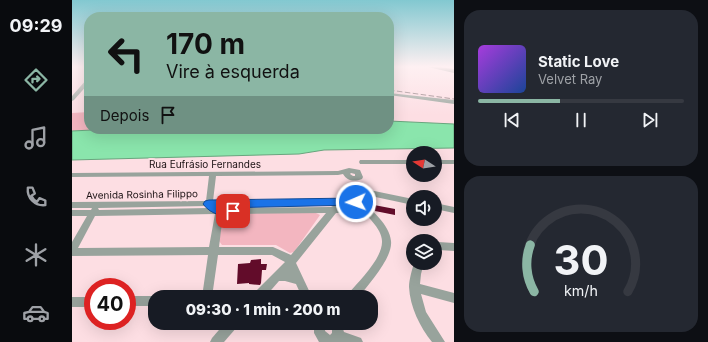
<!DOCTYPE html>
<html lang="pt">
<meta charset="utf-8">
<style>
body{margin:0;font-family:Inter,sans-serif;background:#242831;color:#f1f3f6;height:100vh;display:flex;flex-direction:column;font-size:15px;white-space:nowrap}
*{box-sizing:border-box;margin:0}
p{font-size:13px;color:#9ea1a6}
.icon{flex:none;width:22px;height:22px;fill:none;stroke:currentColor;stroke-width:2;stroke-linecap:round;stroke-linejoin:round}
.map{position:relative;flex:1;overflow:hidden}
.panel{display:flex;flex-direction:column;gap:10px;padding:10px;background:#0d0f14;width:254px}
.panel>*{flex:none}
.hud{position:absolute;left:12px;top:12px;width:310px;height:122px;border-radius:16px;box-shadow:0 4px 16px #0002;background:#8bb6a4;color:#111;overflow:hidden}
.needle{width:26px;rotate:282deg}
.fabs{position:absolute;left:334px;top:146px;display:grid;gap:8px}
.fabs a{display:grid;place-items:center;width:36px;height:36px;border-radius:50%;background:#171b24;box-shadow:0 4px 16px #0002;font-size:20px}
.speed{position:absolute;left:12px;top:278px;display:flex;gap:8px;font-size:20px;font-weight:700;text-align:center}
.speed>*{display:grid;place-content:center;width:52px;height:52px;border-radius:50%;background:#171b24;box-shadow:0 4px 16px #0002;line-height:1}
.speed .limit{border:6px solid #d22;background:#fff;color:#111}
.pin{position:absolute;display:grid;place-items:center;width:34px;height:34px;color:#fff;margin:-17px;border-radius:8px;box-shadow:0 2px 6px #0006}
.me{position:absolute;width:44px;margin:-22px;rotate:268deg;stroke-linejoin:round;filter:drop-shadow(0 0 3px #0008)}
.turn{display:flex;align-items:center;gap:14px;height:84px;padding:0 16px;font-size:18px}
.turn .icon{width:52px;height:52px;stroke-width:2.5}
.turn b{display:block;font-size:28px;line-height:34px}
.then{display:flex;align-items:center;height:38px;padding:0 16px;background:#0003;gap:8px;font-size:15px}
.panel .widget{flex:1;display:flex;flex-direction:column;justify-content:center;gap:6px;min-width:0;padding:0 14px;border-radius:16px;background:#242831}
.panel .dial{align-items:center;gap:0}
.dial svg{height:104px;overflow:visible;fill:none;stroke:#363941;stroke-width:7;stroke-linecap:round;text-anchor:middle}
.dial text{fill:#f1f3f6;stroke:none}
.song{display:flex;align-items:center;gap:12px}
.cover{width:48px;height:48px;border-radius:6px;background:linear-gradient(135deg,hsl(280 70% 55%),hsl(220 70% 35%))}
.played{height:4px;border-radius:2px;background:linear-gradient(90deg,#8bb6a4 40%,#363941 40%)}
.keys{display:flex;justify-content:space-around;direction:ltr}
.trip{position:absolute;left:76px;top:290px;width:230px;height:40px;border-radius:16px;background:#171b24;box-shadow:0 4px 16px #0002;font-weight:800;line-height:40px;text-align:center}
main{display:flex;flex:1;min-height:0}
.dock{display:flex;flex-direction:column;width:72px;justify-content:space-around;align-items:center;background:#090b0e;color:#9ea1a6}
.dock .icon{width:28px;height:28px}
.dock .active{color:#8bb6a4}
.dock b{font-size:18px;color:#f1f3f6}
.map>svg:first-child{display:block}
.green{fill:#f3b6c0}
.water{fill:#8ae5ac;stroke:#69a57e}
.building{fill:#620c2a}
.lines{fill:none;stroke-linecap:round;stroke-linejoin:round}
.minor{fill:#98a39c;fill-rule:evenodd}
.major{fill:#586a5e;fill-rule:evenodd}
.rail{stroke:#897578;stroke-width:1;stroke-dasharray:5.5 2.5;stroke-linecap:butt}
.route{fill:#1a73e8;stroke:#114b97}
.labels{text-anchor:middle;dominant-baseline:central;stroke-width:4;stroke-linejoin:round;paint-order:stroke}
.street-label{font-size:10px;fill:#1b1113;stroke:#fddee3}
</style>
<main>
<nav class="dock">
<b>09:29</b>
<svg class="icon active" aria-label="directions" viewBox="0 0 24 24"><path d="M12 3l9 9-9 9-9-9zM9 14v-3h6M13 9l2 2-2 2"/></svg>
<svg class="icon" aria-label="music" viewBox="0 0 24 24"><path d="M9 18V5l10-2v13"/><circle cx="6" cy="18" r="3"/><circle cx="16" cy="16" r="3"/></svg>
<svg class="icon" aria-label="phone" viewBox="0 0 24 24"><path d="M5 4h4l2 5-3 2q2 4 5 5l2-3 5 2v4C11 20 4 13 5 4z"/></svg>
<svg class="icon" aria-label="climate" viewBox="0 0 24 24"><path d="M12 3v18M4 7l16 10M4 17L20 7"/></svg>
<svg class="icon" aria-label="car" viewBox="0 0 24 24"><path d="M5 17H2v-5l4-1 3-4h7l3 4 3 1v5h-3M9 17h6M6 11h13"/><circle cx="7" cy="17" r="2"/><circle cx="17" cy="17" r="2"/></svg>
</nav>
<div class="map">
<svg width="382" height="342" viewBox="0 0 382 342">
<rect width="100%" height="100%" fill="#fddee3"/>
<g class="green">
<polygon points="17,112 17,129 48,129 0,131 0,113"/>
<polygon points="154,213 244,213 248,215 222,252 218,253 204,245 150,245 147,241 149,218"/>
</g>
<polygon class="water" points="317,121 382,124 382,148 252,150 227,154 0,160 0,131 40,129 317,129"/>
<g class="building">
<polygon points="302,205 323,209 323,215 303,211"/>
<polygon points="189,259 189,264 195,264 194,270 190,270 189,283 188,285 177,284 177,283 165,284 166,264 178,263 179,260"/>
</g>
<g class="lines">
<g class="minor">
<polygon points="15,79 17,79 17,83 2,100 0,101 0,96"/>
<polygon points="317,93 382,100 382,104 317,95"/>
<polygon points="288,160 341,160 341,164 288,164 287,162"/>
<rect x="363" y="160" width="19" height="4"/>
<path d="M 277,168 L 288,170 L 291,177 L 290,179 C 282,182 275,181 271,174 L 266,175 L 144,176 L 141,201 L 287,200 C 298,208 318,225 319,241 C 321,258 297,283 287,297 L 276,297 L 277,293 C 287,281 311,258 310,241 C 310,229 294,214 285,207 C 278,216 274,213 264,213 L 224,263 L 240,297 L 230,297 L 224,284 L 213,281 L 207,281 L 193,297 L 181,297 L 182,293 L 213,262 L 200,255 L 146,255 L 140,297 L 130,297 L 136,255 L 0,256 L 0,242 L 15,216 L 0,216 L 0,210 L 19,210 L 20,208 L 0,208 L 0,202 L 134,201 L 137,176 L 0,177 L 0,173 L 266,171 ZM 279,173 L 283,174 L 283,176 L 281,176 L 278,174 ZM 263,205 L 277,205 L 276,207 L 266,207 ZM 263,205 L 259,207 L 148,208 L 145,206 ZM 135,206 L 137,208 L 27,210 L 26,208 ZM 254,213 L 219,255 L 201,247 L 147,247 L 151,214 ZM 143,214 L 137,247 L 6,248 L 23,216 Z"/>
<polygon points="283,187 341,199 341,205 280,192 279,190 280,188"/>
<polygon points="363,203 382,207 382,213 363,209"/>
<polygon points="366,242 382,243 382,251 367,250 363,252 363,243"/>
<path d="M 342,263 L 352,263 L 349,274 L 348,284 L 382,293 L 382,303 L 349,294 L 354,312 L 373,342 L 360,342 C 348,327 338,307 337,287 C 337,280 340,270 342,263 Z"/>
<polygon points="55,296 83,296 86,297 83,297 83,306 55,306"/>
<rect x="0" y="297" width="21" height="10"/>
<polygon points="153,323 167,323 165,327 152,342 138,342 140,338"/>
<polygon points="242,323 254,323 253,331 258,335 260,333 260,330 257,323 269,323 272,332 289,338 291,342 247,342 242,333"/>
</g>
<polygon class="major" points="356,67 366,67 382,69 382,73"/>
<polyline class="rail" points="317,90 382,99"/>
</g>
<linearGradient id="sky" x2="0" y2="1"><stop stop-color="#82c8d0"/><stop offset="0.58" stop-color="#fef0f2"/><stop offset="1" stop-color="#fef0f2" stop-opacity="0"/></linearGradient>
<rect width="382" height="115" fill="url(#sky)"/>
<path class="route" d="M 284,198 L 287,199 L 289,202 L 287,204 L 284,205 L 149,208 L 165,209 L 166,211 L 165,214 C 153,218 139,215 131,204 L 133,201 L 137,200 Z"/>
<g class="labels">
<g class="street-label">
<text x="133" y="164">Rua Eufrásio Fernandes</text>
<text transform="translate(70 194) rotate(-1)">Avenida Rosinha Filippo</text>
</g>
</g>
</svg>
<div class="fabs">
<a><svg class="needle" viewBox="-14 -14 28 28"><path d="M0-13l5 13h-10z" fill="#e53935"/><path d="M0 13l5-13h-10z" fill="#9ea1a6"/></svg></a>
<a><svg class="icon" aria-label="sound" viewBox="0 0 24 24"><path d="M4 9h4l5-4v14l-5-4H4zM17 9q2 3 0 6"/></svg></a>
<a><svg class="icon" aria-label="layers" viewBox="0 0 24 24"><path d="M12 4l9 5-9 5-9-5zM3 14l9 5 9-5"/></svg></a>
</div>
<div class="speed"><div class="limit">40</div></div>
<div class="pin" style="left:161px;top:211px;background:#d93025"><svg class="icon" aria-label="arrive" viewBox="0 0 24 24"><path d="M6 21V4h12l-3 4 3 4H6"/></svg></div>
<svg class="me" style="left:284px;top:202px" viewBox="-20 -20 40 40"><circle r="17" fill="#1a73e8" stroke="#fff" stroke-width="3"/><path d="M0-11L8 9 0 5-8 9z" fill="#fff"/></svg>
<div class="trip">09:30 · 1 min · 200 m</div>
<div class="hud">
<div class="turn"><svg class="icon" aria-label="left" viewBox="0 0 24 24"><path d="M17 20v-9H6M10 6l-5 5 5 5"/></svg><div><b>170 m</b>Vire à esquerda</div></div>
<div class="then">Depois<svg class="icon" aria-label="arrive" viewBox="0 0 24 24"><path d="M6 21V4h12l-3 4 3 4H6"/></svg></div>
</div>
</div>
<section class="panel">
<div class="widget">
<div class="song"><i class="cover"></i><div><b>Static Love</b><p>Velvet Ray</p></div></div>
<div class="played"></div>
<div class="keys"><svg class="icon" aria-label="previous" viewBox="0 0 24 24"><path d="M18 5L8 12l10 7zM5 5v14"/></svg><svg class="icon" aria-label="pause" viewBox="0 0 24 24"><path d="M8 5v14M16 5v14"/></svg><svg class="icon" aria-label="next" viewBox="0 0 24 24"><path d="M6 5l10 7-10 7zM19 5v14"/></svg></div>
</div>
<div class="widget dial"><svg viewBox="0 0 100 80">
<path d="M14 69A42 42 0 1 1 86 69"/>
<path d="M14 69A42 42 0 0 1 11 33" stroke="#8bb6a4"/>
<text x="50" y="56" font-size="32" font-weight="700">30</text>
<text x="50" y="72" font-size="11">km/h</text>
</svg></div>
</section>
</main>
